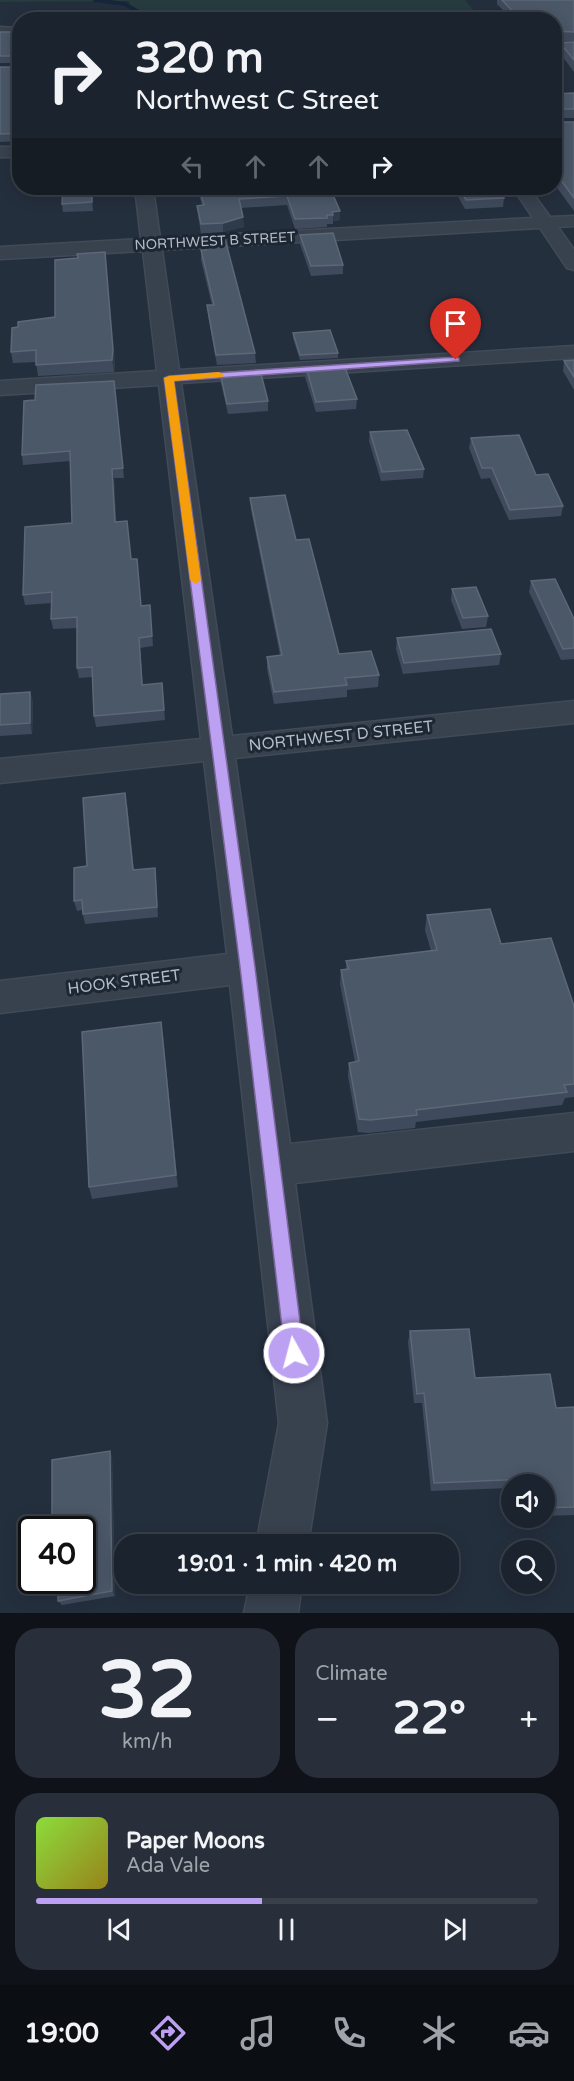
<!DOCTYPE html>
<meta charset="utf-8">
<style>
body{margin:0;font-family:"Varela Round",sans-serif;background:#282f3a;color:#f1f3f6;height:100vh;display:flex;flex-direction:column;font-size:22px;white-space:nowrap}
*{box-sizing:border-box;margin:0}
p{font-size:20px;color:#a0a4aa}
.icon{flex:none;width:33px;height:33px;fill:none;stroke:currentColor;stroke-width:2;stroke-linecap:round;stroke-linejoin:round}
.map{position:relative;height:1613px;overflow:hidden}
.panel{display:flex;flex-direction:column;gap:15px;padding:15px;background:#0f1319;flex:1}
.panel>*{flex:none}
.top-card{position:absolute;left:12px;top:12px;width:550px;height:183px;border-radius:24px;box-shadow:0 3px 15px #0003,0 0 0 2px #39404a;background:#1b232e;color:#f1f3f6;overflow:hidden}
.buttons{position:absolute;left:501px;top:1474px;display:grid;gap:12px}
.buttons a{display:grid;place-items:center;width:54px;height:54px;border-radius:50%;background:#1b232e;box-shadow:0 3px 15px #0003,0 0 0 2px #39404a;font-size:30px}
.speed{position:absolute;left:18px;top:1516px;display:flex;gap:12px;font-size:30px;font-weight:700;text-align:center}
.speed>*{display:grid;place-content:center;width:78px;height:78px;border-radius:50%;background:#1b232e;box-shadow:0 3px 15px #0003,0 0 0 2px #39404a;line-height:1}
.speed .limit{border:3px solid #111;border-radius:9px;background:#fff;color:#111}
.pin{position:absolute;display:grid;place-items:center;width:51px;height:51px;color:#fff;margin:-62px -26px;border-radius:50% 50% 50% 0;rotate:-45deg;box-shadow:0 0 6px #0007}
.pin .icon{rotate:45deg}
.me{position:absolute;width:66px;margin:-33px;rotate:353deg;stroke-linejoin:round;filter:drop-shadow(0 0 4px #0008)}
.turn{display:flex;align-items:center;gap:21px;height:126px;padding:0 24px;font-size:27px}
.turn .icon{width:78px;height:78px;stroke-width:2.5}
.turn b{display:block;font-size:42px;line-height:51px}
.lanes{display:flex;align-items:center;height:57px;padding:0 24px;background:#0003;justify-content:center;gap:30px;direction:ltr}
.lanes .off{opacity:.35}
.big{font-size:45px;font-weight:700;line-height:1.1}
.panel .card{flex:1;display:flex;flex-direction:column;justify-content:center;gap:9px;min-width:0;padding:0 21px;border-radius:24px;background:#282f3a}
.panel .dial{align-items:center;gap:0}
.dial b{font-size:78px;line-height:1}
.song{display:flex;align-items:center;gap:18px}
.cover{width:72px;height:72px;border-radius:9px;background:linear-gradient(135deg,hsl(90 70% 55%),hsl(50 70% 35%))}
.played{height:6px;border-radius:3px;background:linear-gradient(90deg,#bca0f2 45%,#39404a 45%)}
.keys{display:flex;justify-content:space-around;direction:ltr}
.heat{display:flex;justify-content:space-between;align-items:center;font-size:33px;direction:ltr}
.panel .tiles{flex:1;display:grid;gap:15px;grid-template-columns:1fr 1fr}
.card:last-child{grid-column:span 2}
.trip{position:absolute;left:114px;top:1534px;width:345px;height:60px;border-radius:24px;background:#1b232e;box-shadow:0 3px 15px #0003,0 0 0 2px #39404a;font-weight:700;line-height:60px;text-align:center}
.menu{display:flex;height:96px;justify-content:space-around;align-items:center;background:#0b0e12;color:#a0a4aa}
.menu .icon{width:42px;height:42px}
.menu .active{color:#bca0f2}
.menu b{font-size:27px;color:#f1f3f6}
.map>svg:first-child{display:block}
.green{fill:#263c3f}
.lines{fill:none;stroke-linecap:round;stroke-linejoin:round}
.stream{stroke:#17263c;stroke-width:4}
.minor-casing{stroke:#414a57;stroke-width:3}
.minor{fill:#38414e;fill-rule:evenodd}
.wall{fill:#3f4b5c}
.shaded-wall{fill:#2f3b4b}
.building{fill:#4b5868;stroke:#5c6777;stroke-width:1.5}
.route{fill:#bca0f2;stroke:#7a689d;stroke-width:1.5}
.slow{fill:#f59e0b}
.labels{text-anchor:middle;dominant-baseline:central;stroke-width:6;stroke-linejoin:round;paint-order:stroke}
.far-street-label{font-size:14px;fill:#b4bcc9;stroke:#1d2633}
.street-label{font-size:16px;fill:#b4bcc9;stroke:#1d2633}
</style>
<div class="map">
<svg width="574" height="1613" viewBox="0 0 574 1613">
<rect width="100%" height="100%" fill="#242f3e"/>
<polygon class="green" points="0,0 465,0 477,14 446,15 448,20 133,20 129,1 0,2"/>
<g class="lines">
<polyline class="stream" points="95,0 125,4 152,20"/>
<defs>
<g id="minor">
<polygon points="0,27 20,28 20,36 0,35"/>
<polygon points="574,41 574,49 555,50 555,42"/>
<rect x="0" y="147" width="20" height="10"/>
<polygon points="135,188 153,188 160,238 533,218 513,188 529,188 550,217 574,216 574,226 558,227 574,250 574,270 567,268 540,228 162,250 179,370 574,346 574,358 181,383 232,736 574,701 574,723 235,758 290,1144 574,1113 574,1151 295,1183 327,1423 308,1545 256,1545 279,1423 230,985 0,1013 0,981 227,954 204,761 0,783 0,759 201,739 159,385 0,395 0,381 157,371 143,251 0,259 0,247 141,239"/>
<polygon points="250,1584 302,1584 298,1613 244,1613"/>
</g>
</defs>
<use href="#minor" class="minor-casing"/>
<use href="#minor" class="minor"/>
</g>
<g class="wall">
<polygon points="497,0 574,0 574,41 555,40 555,20 512,20 497,4"/>
<polygon points="0,32 20,40 20,63 0,63"/>
<polygon points="574,42 574,72 559,52 560,43"/>
<polygon points="0,67 20,67 20,141 0,142"/>
<polygon points="574,93 574,118 555,118 555,94"/>
<polygon points="555,122 574,122 574,211 555,185"/>
<polygon points="93,188 93,211 63,212 62,204"/>
<polygon points="197,188 330,188 340,211 340,220 333,221 333,224 327,224 327,227 295,229 287,205 241,208 244,227 223,232 201,234 198,215 197,206 202,205"/>
<polygon points="453,188 497,188 504,198 503,207 465,209"/>
<polygon points="300,235 343,265 343,274 311,276 300,244"/>
<polygon points="204,240 255,353 256,363 217,365 208,315 207,305 212,305 201,260 201,250 204,250"/>
<polygon points="18,327 115,361 114,372 38,376 36,362 13,363 11,352"/>
<polygon points="293,333 338,353 338,358 300,360 293,338"/>
<polygon points="574,360 574,390 563,371 564,361"/>
<polygon points="306,367 357,399 356,409 316,412 305,377"/>
<polygon points="220,373 268,401 268,411 228,414 221,383"/>
<polygon points="114,381 124,478 114,478 116,522 131,559 141,606 150,605 153,646 140,648 143,685 162,683 165,720 96,727 94,716 92,677 79,678 77,668 77,628 53,629 51,619 52,603 25,605 23,595 72,523 70,461 23,465 22,455"/>
<polygon points="370,432 424,469 423,478 381,481 369,441"/>
<polygon points="471,438 536,475 563,506 561,516 509,520 490,478 481,479 469,448"/>
<polygon points="250,498 296,540 339,654 379,675 378,687 347,690 347,697 274,704 267,669 267,657 280,655 251,510"/>
<polygon points="531,581 574,619 574,659 561,660 529,592"/>
<polygon points="452,589 488,616 486,627 462,629 451,600"/>
<polygon points="397,638 501,654 499,665 403,674 396,649"/>
<polygon points="30,692 33,702 32,734 0,736 0,694"/>
<polygon points="127,804 134,870 156,878 158,917 85,924 82,910 77,911 74,901 87,866"/>
<polygon points="427,915 501,944 574,1006 574,1097 565,1098 562,1105 416,1122 415,1128 368,1133 358,1132 348,1076 349,1063 355,1062 340,984 341,970 346,970 346,961 431,951 425,930"/>
<polygon points="163,1036 178,1187 92,1199 89,1187"/>
<polygon points="410,1331 475,1378 556,1408 574,1407 574,1515 544,1516 544,1485 512,1485 512,1488 431,1491 422,1403 414,1403 408,1342"/>
<polygon points="110,1451 112,1457 115,1596 62,1605 58,1601"/>
</g>
<g class="shaded-wall">
<polygon points="92,188 93,188 93,211 92,202"/>
<polygon points="340,211 340,220 333,221 333,215 332,212"/>
<polygon points="243,217 244,227 223,232 223,223"/>
<polygon points="105,252 115,361 114,372 112,360"/>
<polygon points="112,469 114,478 117,532 115,522"/>
<polygon points="30,692 33,702 32,734 30,723"/>
<polygon points="155,868 156,878 158,917 157,907"/>
<polygon points="161,1022 163,1036 178,1187 176,1175"/>
<polygon points="110,1451 112,1457 115,1596 112,1591"/>
</g>
<g class="building">
<polygon points="502,0 574,0 574,32 556,31 555,33 555,20 521,20"/>
<polygon points="0,32 18,32 18,40 20,40 20,56 0,56"/>
<polygon points="574,42 574,60 560,43"/>
<polygon points="0,67 20,67 20,133 0,134"/>
<polygon points="574,93 574,109 555,109 555,94"/>
<polygon points="555,122 574,122 574,198 555,172"/>
<polygon points="63,188 92,188 92,202 62,204"/>
<polygon points="199,188 330,188 340,211 332,212 333,215 327,215 327,218 295,219 287,196 239,199 243,217 223,223 201,224 197,206 204,205"/>
<polygon points="459,188 497,188 504,198 466,200"/>
<polygon points="333,233 343,265 311,266 300,235"/>
<polygon points="225,239 255,353 216,355 207,305 214,305 201,250 206,250 204,240"/>
<polygon points="105,252 113,350 112,360 36,365 36,350 11,352 12,328 18,327 18,322 55,317 55,260 78,258 77,254"/>
<polygon points="330,330 338,353 300,355 293,333"/>
<polygon points="574,360 574,377 564,361"/>
<polygon points="344,365 357,399 316,402 306,367"/>
<polygon points="260,370 268,401 227,404 220,373"/>
<polygon points="114,381 123,468 112,469 115,522 127,521 131,559 137,559 141,606 150,605 152,636 139,638 142,685 162,683 164,710 94,716 92,667 77,668 77,617 51,619 52,592 23,595 25,527 72,523 70,451 22,455 24,401 35,400 36,385"/>
<polygon points="407,430 424,469 382,472 370,432"/>
<polygon points="519,435 536,475 548,474 563,506 510,510 492,468 482,468 471,438"/>
<polygon points="285,495 296,540 309,539 339,654 371,651 379,675 345,678 347,685 274,692 267,657 282,655 250,498"/>
<polygon points="555,579 574,619 574,648 563,649 531,581"/>
<polygon points="476,587 488,616 463,618 452,589"/>
<polygon points="491,629 501,654 404,663 397,638"/>
<polygon points="30,692 30,723 0,725 0,694"/>
<polygon points="125,793 133,870 155,868 157,907 83,914 82,900 74,901 74,868 87,866 83,798"/>
<polygon points="490,909 501,944 551,938 574,1006 574,1084 564,1085 567,1092 416,1110 417,1115 370,1120 359,1119 349,1063 359,1061 341,970 349,969 346,961 437,950 427,915"/>
<polygon points="161,1022 176,1175 89,1187 82,1032"/>
<polygon points="469,1329 475,1378 550,1374 556,1408 574,1407 574,1507 544,1508 544,1485 532,1485 531,1479 434,1483 424,1393 417,1394 410,1331"/>
<polygon points="110,1451 112,1591 58,1601 58,1581 82,1581 82,1530 52,1530 52,1460"/>
</g>
<polygon class="route" points="456,357 459,358 459,361 174,381 255,967 304,1353 301,1360 294,1363 287,1360 285,1353 240,967 164,378 169,376"/>
<polygon class="slow" points="219,372 224,375 222,377 174,381 201,580 196,584 190,580 164,378 169,376"/>
<g class="labels">
<g class="far-street-label">
<text transform="translate(215 241) rotate(-3)">NORTHWEST B STREET</text>
</g>
<g class="street-label">
<text transform="translate(341 736) rotate(-6)">NORTHWEST D STREET</text>
<text transform="translate(124 982) rotate(-7)">HOOK STREET</text>
</g>
</g>
</svg>
<div class="buttons">
<a><svg class="icon" aria-label="sound" viewBox="0 0 24 24"><path d="M4 9h4l5-4v14l-5-4H4zM17 9q2 3 0 6"/></svg></a>
<a><svg class="icon" aria-label="search" viewBox="0 0 24 24"><circle cx="10" cy="10" r="6"/><path d="M15 15l6 6"/></svg></a>
</div>
<div class="speed"><div class="limit">40</div></div>
<div class="pin" style="left:456px;top:360px;background:#d93025"><svg class="icon" aria-label="arrive" viewBox="0 0 24 24"><path d="M6 21V4h12l-3 4 3 4H6"/></svg></div>
<svg class="me" style="left:294px;top:1353px" viewBox="-20 -20 40 40"><circle r="17" fill="#bca0f2" stroke="#fff" stroke-width="3"/><path d="M0-11L8 9 0 5-8 9z" fill="#fff"/></svg>
<div class="trip">19:01 · 1 min · 420 m</div>
<div class="top-card">
<div class="turn"><svg class="icon" aria-label="right" viewBox="0 0 24 24"><path d="M7 20v-9h11M14 6l5 5-5 5"/></svg><div><b>320 m</b>Northwest C Street</div></div>
<div class="lanes"><svg class="icon off" aria-label="left" viewBox="0 0 24 24"><path d="M17 20v-9H6M10 6l-5 5 5 5"/></svg><svg class="icon off" aria-label="ahead" viewBox="0 0 24 24"><path d="M12 20V5M6 11l6-6 6 6"/></svg><svg class="icon off" aria-label="ahead" viewBox="0 0 24 24"><path d="M12 20V5M6 11l6-6 6 6"/></svg><svg class="icon" aria-label="right" viewBox="0 0 24 24"><path d="M7 20v-9h11M14 6l5 5-5 5"/></svg></div>
</div>
</div>
<section class="panel">
<div class="tiles">
<div class="card dial"><b>32</b><p>km/h</p></div>
<div class="card"><p>Climate</p>
<div class="heat"><a>−</a><b class="big">22°</b><a>+</a></div>
</div>
<div class="card">
<div class="song"><i class="cover"></i><div><b>Paper Moons</b><p>Ada Vale</p></div></div>
<div class="played"></div>
<div class="keys"><svg class="icon" aria-label="previous" viewBox="0 0 24 24"><path d="M18 5L8 12l10 7zM5 5v14"/></svg><svg class="icon" aria-label="pause" viewBox="0 0 24 24"><path d="M8 5v14M16 5v14"/></svg><svg class="icon" aria-label="next" viewBox="0 0 24 24"><path d="M6 5l10 7-10 7zM19 5v14"/></svg></div>
</div>
</div>
</section>
<nav class="menu">
<b>19:00</b>
<svg class="icon active" aria-label="directions" viewBox="0 0 24 24"><path d="M12 3l9 9-9 9-9-9zM9 14v-3h6M13 9l2 2-2 2"/></svg>
<svg class="icon" aria-label="music" viewBox="0 0 24 24"><path d="M9 18V5l10-2v13"/><circle cx="6" cy="18" r="3"/><circle cx="16" cy="16" r="3"/></svg>
<svg class="icon" aria-label="phone" viewBox="0 0 24 24"><path d="M5 4h4l2 5-3 2q2 4 5 5l2-3 5 2v4C11 20 4 13 5 4z"/></svg>
<svg class="icon" aria-label="climate" viewBox="0 0 24 24"><path d="M12 3v18M4 7l16 10M4 17L20 7"/></svg>
<svg class="icon" aria-label="car" viewBox="0 0 24 24"><path d="M5 17H2v-5l4-1 3-4h7l3 4 3 1v5h-3M9 17h6M6 11h13"/><circle cx="7" cy="17" r="2"/><circle cx="17" cy="17" r="2"/></svg>
</nav>
